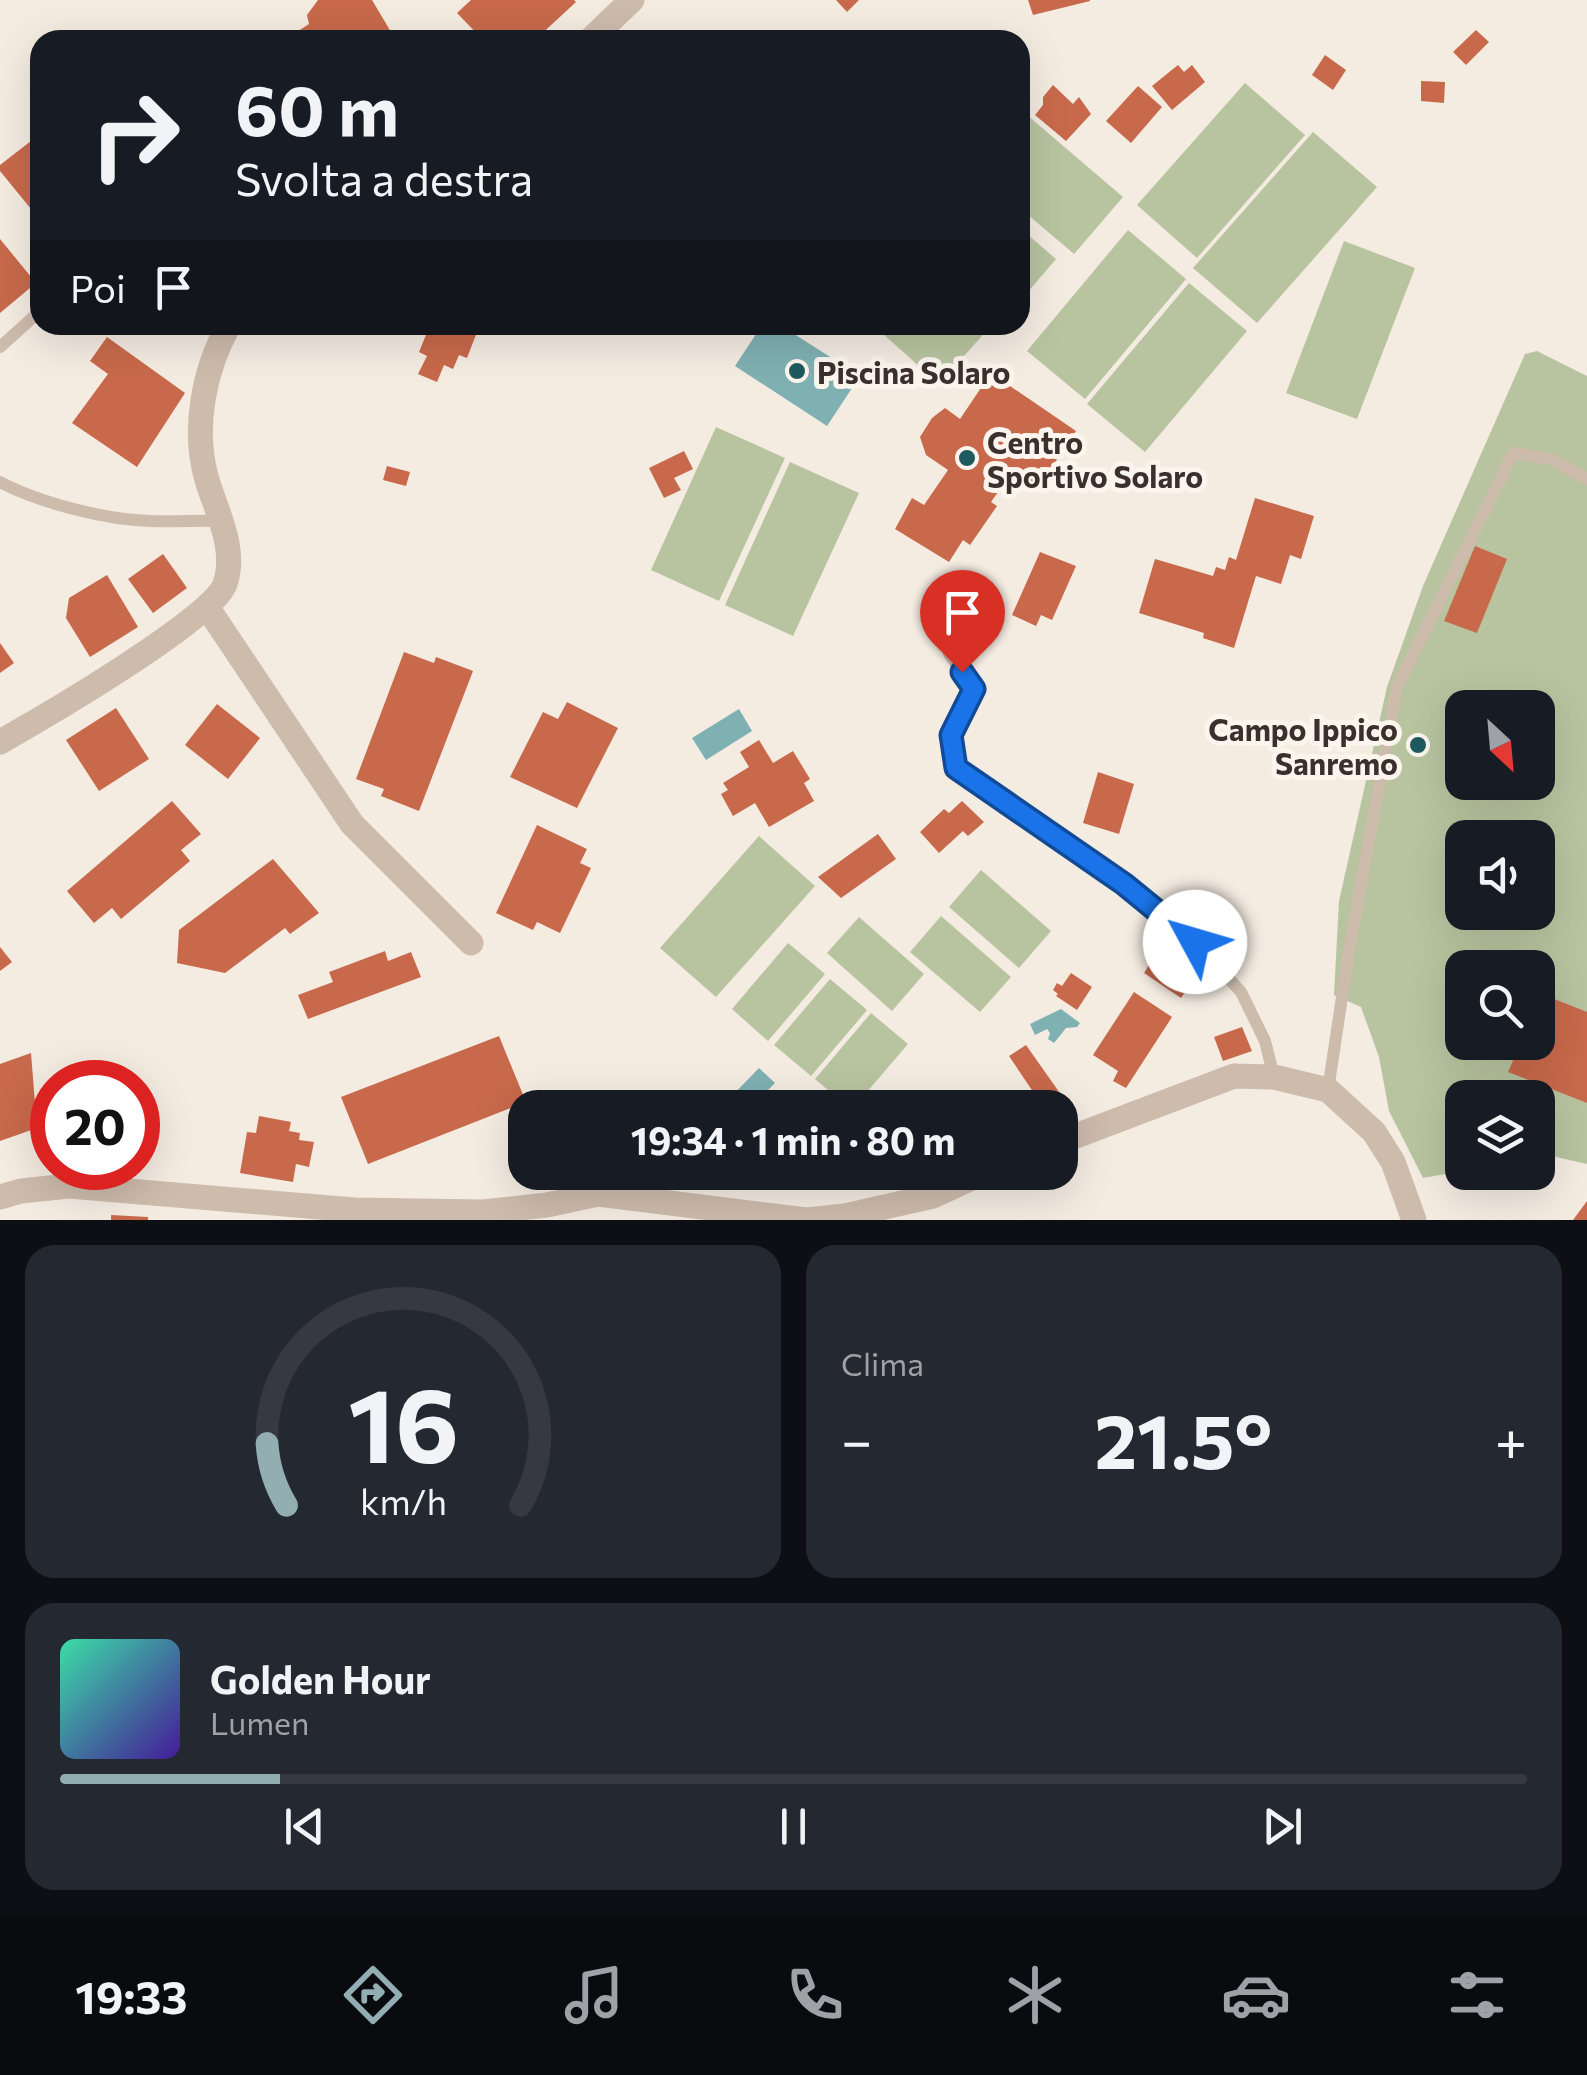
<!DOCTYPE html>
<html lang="it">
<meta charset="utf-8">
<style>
body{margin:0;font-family:Commissioner,sans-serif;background:#242831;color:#f1f3f6;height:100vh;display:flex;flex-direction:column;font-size:38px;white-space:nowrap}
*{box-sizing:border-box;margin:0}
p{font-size:32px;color:#9ea1a6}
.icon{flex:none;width:55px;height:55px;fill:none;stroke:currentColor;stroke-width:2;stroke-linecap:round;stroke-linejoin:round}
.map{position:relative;height:1220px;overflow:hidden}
.side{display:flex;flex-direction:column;gap:25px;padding:25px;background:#0d0f14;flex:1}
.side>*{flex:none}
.guide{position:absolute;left:30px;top:30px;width:1000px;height:305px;border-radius:30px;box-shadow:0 10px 40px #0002;background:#171b24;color:#f1f3f6;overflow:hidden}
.needle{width:65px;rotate:154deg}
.controls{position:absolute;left:1445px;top:690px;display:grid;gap:20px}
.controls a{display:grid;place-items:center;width:110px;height:110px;border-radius:20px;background:#171b24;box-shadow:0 10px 40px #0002;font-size:50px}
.speed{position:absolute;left:30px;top:1060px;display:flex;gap:20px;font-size:50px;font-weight:700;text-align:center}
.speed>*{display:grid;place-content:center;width:130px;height:130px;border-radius:50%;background:#171b24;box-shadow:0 10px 40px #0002;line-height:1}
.speed .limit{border:15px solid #d22;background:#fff;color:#111}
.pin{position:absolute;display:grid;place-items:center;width:85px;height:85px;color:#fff;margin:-102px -42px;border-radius:50% 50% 50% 0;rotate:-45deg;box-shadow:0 0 10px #0007}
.pin .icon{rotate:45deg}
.me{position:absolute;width:110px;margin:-55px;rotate:309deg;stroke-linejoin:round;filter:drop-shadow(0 0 8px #0008)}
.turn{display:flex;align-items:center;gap:35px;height:210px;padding:0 40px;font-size:45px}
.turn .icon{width:130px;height:130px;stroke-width:2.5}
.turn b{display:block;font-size:70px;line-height:85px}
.then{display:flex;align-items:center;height:95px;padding:0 40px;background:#0003;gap:20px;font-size:38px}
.big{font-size:75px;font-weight:700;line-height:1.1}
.side .widget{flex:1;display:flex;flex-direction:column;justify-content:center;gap:15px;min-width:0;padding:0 35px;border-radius:30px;background:#242831}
.side .dial{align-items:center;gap:0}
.dial svg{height:260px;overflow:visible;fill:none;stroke:#363941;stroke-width:7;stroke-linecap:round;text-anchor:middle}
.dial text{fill:#f1f3f6;stroke:none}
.song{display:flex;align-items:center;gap:30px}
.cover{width:120px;height:120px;border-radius:15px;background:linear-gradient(135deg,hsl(160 70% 55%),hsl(260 70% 35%))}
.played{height:10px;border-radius:5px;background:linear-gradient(90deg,#92aeb2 15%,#363941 15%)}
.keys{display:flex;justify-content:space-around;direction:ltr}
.heat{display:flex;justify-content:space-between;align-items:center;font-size:55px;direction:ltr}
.side .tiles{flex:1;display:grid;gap:25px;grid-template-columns:1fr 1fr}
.widget:last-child{grid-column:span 2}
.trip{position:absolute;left:508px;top:1090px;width:570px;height:100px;border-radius:30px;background:#171b24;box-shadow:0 10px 40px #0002;font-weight:700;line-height:100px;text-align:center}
.menu{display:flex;height:160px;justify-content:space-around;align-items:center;background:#090b0e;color:#9ea1a6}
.menu .icon{width:70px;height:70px}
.menu .on{color:#92aeb2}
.menu b{font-size:45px;color:#f1f3f6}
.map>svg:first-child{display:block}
.green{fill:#b8c4a0;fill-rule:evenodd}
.water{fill:#7fb0b2}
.building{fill:#c8694b}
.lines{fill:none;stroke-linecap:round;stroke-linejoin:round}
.lane{stroke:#cdbbac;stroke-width:12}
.street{stroke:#cdbbac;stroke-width:25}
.route-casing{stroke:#114b97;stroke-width:25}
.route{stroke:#1a73e8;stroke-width:18}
.poi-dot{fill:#1f5a5e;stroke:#fbf5ee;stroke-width:4}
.labels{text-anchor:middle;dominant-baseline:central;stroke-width:10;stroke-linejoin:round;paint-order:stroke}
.poi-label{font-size:30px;font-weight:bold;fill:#3b302b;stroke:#fbf5ee;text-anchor:start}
</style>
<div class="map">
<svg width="1587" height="1220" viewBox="0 0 1587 1220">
<rect width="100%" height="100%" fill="#f4ebe1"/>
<g class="green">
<polygon points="1245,83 1305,135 1197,258 1137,205"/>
<polygon points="1020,109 1123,197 1074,254 1020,208"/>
<polygon points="1313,132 1377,187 1257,323 1193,268"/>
<polygon points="1020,228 1056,259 1020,301"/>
<polygon points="1128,230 1186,279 1085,399 1027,351"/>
<polygon points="1344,241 1415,268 1357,419 1286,393"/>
<polygon points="1189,283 1247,331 1145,452 1087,404"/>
<polygon points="873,325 986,325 989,328 939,384"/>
<path d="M 1537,351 L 1587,376 L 1587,1164 L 1543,1154 L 1538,1171 L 1538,1098 L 1462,1098 L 1462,1171 L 1423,1178 L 1389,1111 L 1379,1057 L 1361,1007 L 1334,995 L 1339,901 L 1387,687 L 1423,586 L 1525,354 ZM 1462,708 L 1538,708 L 1538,782 L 1462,782 ZM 1462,838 L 1538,838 L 1538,912 L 1462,912 ZM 1462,968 L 1538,968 L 1538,1042 L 1462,1042 Z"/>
<polygon points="716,427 785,458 719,601 651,570"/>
<polygon points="790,462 859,493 793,636 725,605"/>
<polygon points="759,836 815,886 716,997 660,948"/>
<polygon points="981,870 1051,931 1019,968 949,907"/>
<polygon points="941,916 1011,977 980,1012 910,952"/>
<polygon points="859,917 924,974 892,1011 827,953"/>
<polygon points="788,943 825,974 768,1041 732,1009"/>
<polygon points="830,979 867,1010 811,1076 774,1045"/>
<polygon points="871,1013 908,1044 854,1107 848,1107 815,1079"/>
</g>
<g class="water">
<polygon points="762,325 780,325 860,376 827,426 735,366"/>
<polygon points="739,709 752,731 706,760 692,738"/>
<polygon points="1061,1009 1080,1023 1077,1027 1066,1028 1054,1043 1048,1039 1050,1033 1047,1029 1035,1035 1030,1024"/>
<polygon points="759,1068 775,1083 751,1107 736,1107 728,1100"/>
</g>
<g class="building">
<polygon points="318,0 372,0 394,37 405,30 408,40 295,40 292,35 309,24 307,15"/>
<polygon points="471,0 574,0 576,2 535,40 483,40 457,13"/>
<polygon points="836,0 859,0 847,12"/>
<polygon points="1028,0 1090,0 1090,1 1033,15"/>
<polygon points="1476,30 1489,42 1466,65 1453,52"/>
<polygon points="1325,55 1346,70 1333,90 1312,75"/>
<polygon points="1178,65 1184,72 1192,65 1205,82 1172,110 1152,86"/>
<polygon points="1421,81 1445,82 1444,103 1421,101"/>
<polygon points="1053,85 1073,104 1079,97 1091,114 1066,141 1035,115 1043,105 1043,97"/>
<polygon points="1138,86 1162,107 1131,143 1106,121"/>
<polygon points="40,134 40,220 0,171 0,165"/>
<polygon points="0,239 36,283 0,313"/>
<polygon points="430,325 470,325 469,328 477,332 467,358 459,355 453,369 444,365 437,382 418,374 427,356 419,352"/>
<polygon points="107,337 185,393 137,467 72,423 108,374 90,361"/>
<polygon points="991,373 1076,431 1037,489 1012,472 991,502 997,506 970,545 963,540 949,562 895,529 912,498 924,505 948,470 926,455 920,437 932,418 945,408 960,419"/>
<polygon points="684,451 693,469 674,478 681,490 664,498 649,468"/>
<polygon points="387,466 410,472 406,486 383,480"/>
<polygon points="1255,498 1314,516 1301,559 1290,555 1281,584 1256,576 1234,648 1203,638 1204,633 1139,613 1155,559 1213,576 1216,567 1225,570 1229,557 1236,560"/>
<polygon points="1475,546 1507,559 1477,633 1444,621"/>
<polygon points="1040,552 1076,566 1052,620 1041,615 1036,626 1012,615"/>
<polygon points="163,554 187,588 153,613 128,579"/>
<polygon points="107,575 138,627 90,657 66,618 69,598"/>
<polygon points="0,643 14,663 0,673"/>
<polygon points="404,652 434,663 436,657 473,671 419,811 381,796 384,789 356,779"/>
<polygon points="567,702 618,728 577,808 510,777 543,712 558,719"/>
<polygon points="217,704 260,738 228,779 185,745"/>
<polygon points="116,708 149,759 99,791 66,740"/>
<polygon points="759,740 773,763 793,751 810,779 804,783 814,801 769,827 755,803 733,816 721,794 728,790 723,783 749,767 740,752"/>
<polygon points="1098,772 1134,784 1119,834 1083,823"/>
<polygon points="172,801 201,834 181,850 190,861 121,919 112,908 94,923 67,891"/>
<polygon points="962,801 984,822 968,836 963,831 939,853 920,832 944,809 949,813"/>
<polygon points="537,825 587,849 580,863 591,868 560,933 537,922 533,930 496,913"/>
<polygon points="878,834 896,859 841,898 818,877"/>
<polygon points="273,859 319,913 290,934 285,928 225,973 177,963 179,930"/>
<polygon points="1162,945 1200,970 1181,998 1144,973"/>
<polygon points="0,947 12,962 0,971"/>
<polygon points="385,951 388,961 411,952 421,977 308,1019 298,995 333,982 329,972"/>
<polygon points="1071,973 1092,987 1077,1010 1056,996 1058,994 1053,990 1057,983 1062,986"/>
<polygon points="1134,992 1172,1017 1126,1088 1113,1081 1118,1071 1093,1055"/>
<polygon points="1539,993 1587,1012 1587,1103 1508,1072 1515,1056 1497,1049 1500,1042 1538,1042"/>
<polygon points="1242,1027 1252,1051 1223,1061 1214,1037"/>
<polygon points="499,1036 526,1102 368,1164 341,1097"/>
<polygon points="1026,1045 1076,1116 1060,1124 1060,1108 1044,1108 1009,1056"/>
<polygon points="31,1053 37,1128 0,1141 0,1064"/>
<polygon points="138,1090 146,1091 140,1143 138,1143"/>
<polygon points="994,1091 1002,1108 961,1108"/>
<polygon points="259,1116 291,1122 289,1131 300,1133 299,1140 314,1142 309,1167 296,1164 293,1182 240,1173 247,1132 256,1133"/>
<polygon points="772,1172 818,1172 807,1184 800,1177 789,1189"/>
<polygon points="1587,1201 1587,1220 1573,1220"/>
<polygon points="111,1215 148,1217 148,1220 111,1220"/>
</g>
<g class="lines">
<g class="lane">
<polyline points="0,347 40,311"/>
<path d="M 0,482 C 40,503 106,520 151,521 C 174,522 198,520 221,521"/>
<polyline points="949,654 975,689 951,735 956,768 1124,883 1195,941 1241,992 1265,1041 1274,1077"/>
<polyline points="1328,1090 1350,944 1397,687 1513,453 1551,459 1587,479"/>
</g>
<g class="street">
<polyline points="590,40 632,0"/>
<polyline points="207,607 352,824 471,943"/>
<path d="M 0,742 C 39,720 213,619 225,584 C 237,549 217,513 207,480 C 192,430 204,369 229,325"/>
<polyline points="1060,1142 1234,1076 1274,1077 1328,1090 1374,1132 1393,1162 1414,1220"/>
<polyline points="0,1197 21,1191 69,1186 354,1210 483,1212 547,1205 598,1194 806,1220 845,1216 933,1196 985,1172"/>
</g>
</g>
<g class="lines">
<defs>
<polyline id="route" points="962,672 974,689 951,735 956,768 1124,884 1195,942"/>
</defs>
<use href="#route" class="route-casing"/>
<use href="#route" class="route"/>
</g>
<g class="poi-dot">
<circle cx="797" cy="371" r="10"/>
<circle cx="967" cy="458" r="10"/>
<circle cx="1418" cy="745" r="10"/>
</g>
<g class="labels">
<g class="poi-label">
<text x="817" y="371">Piscina Solaro</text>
<text x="987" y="441">Centro<tspan x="987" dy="34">Sportivo Solaro</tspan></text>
<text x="1398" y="728" text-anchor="end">Campo Ippico<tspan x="1398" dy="34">Sanremo</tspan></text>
</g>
</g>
</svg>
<div class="controls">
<a><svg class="needle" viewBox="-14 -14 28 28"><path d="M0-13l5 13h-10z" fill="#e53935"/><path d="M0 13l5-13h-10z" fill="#9ea1a6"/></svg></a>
<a><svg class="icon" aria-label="sound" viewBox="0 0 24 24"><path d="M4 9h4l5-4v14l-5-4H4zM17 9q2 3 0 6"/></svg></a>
<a><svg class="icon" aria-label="search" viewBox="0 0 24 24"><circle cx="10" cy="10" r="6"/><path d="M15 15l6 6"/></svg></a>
<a><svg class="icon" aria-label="layers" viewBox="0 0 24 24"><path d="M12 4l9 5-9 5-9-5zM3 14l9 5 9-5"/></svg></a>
</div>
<div class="speed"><div class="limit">20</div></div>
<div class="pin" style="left:962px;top:672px;background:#d93025"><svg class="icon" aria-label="arrive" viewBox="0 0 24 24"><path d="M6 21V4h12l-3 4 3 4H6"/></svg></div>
<svg class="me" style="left:1195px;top:942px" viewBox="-20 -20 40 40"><circle r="19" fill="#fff"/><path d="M0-13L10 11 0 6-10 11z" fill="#1a73e8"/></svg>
<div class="trip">19:34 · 1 min · 80 m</div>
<div class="guide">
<div class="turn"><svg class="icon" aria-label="right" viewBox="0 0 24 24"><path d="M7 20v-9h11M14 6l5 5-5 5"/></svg><div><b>60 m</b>Svolta a destra</div></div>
<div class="then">Poi<svg class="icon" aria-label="arrive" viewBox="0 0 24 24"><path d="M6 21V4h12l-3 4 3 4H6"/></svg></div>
</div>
</div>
<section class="side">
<div class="tiles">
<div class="widget dial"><svg viewBox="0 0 100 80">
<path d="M14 69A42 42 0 1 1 86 69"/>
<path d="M14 69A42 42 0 0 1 8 50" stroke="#92aeb2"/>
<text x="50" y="56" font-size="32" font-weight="700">16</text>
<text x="50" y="72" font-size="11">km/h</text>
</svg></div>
<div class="widget"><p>Clima</p>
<div class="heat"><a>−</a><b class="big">21.5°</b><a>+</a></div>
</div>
<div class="widget">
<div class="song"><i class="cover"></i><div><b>Golden Hour</b><p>Lumen</p></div></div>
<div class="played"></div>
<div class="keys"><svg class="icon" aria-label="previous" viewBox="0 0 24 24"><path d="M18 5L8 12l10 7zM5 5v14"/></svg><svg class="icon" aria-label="pause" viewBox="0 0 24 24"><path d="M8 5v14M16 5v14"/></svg><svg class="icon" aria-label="next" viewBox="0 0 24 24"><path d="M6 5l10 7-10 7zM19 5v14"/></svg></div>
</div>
</div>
</section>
<nav class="menu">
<b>19:33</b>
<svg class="icon on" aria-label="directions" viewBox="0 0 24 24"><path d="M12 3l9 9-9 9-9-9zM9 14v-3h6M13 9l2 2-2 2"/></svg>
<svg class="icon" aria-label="music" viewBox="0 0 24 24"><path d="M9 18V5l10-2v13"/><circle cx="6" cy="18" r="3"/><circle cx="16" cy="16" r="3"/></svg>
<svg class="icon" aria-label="phone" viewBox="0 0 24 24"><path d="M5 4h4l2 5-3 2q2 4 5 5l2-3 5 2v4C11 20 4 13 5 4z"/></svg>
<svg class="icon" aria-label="climate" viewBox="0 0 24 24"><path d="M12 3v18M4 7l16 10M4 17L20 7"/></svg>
<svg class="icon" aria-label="car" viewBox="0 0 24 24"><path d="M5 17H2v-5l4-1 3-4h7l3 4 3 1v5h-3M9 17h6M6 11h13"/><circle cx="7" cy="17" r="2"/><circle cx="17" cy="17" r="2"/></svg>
<svg class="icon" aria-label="filters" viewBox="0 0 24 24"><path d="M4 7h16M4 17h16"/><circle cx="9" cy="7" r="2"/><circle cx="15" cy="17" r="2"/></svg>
</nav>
